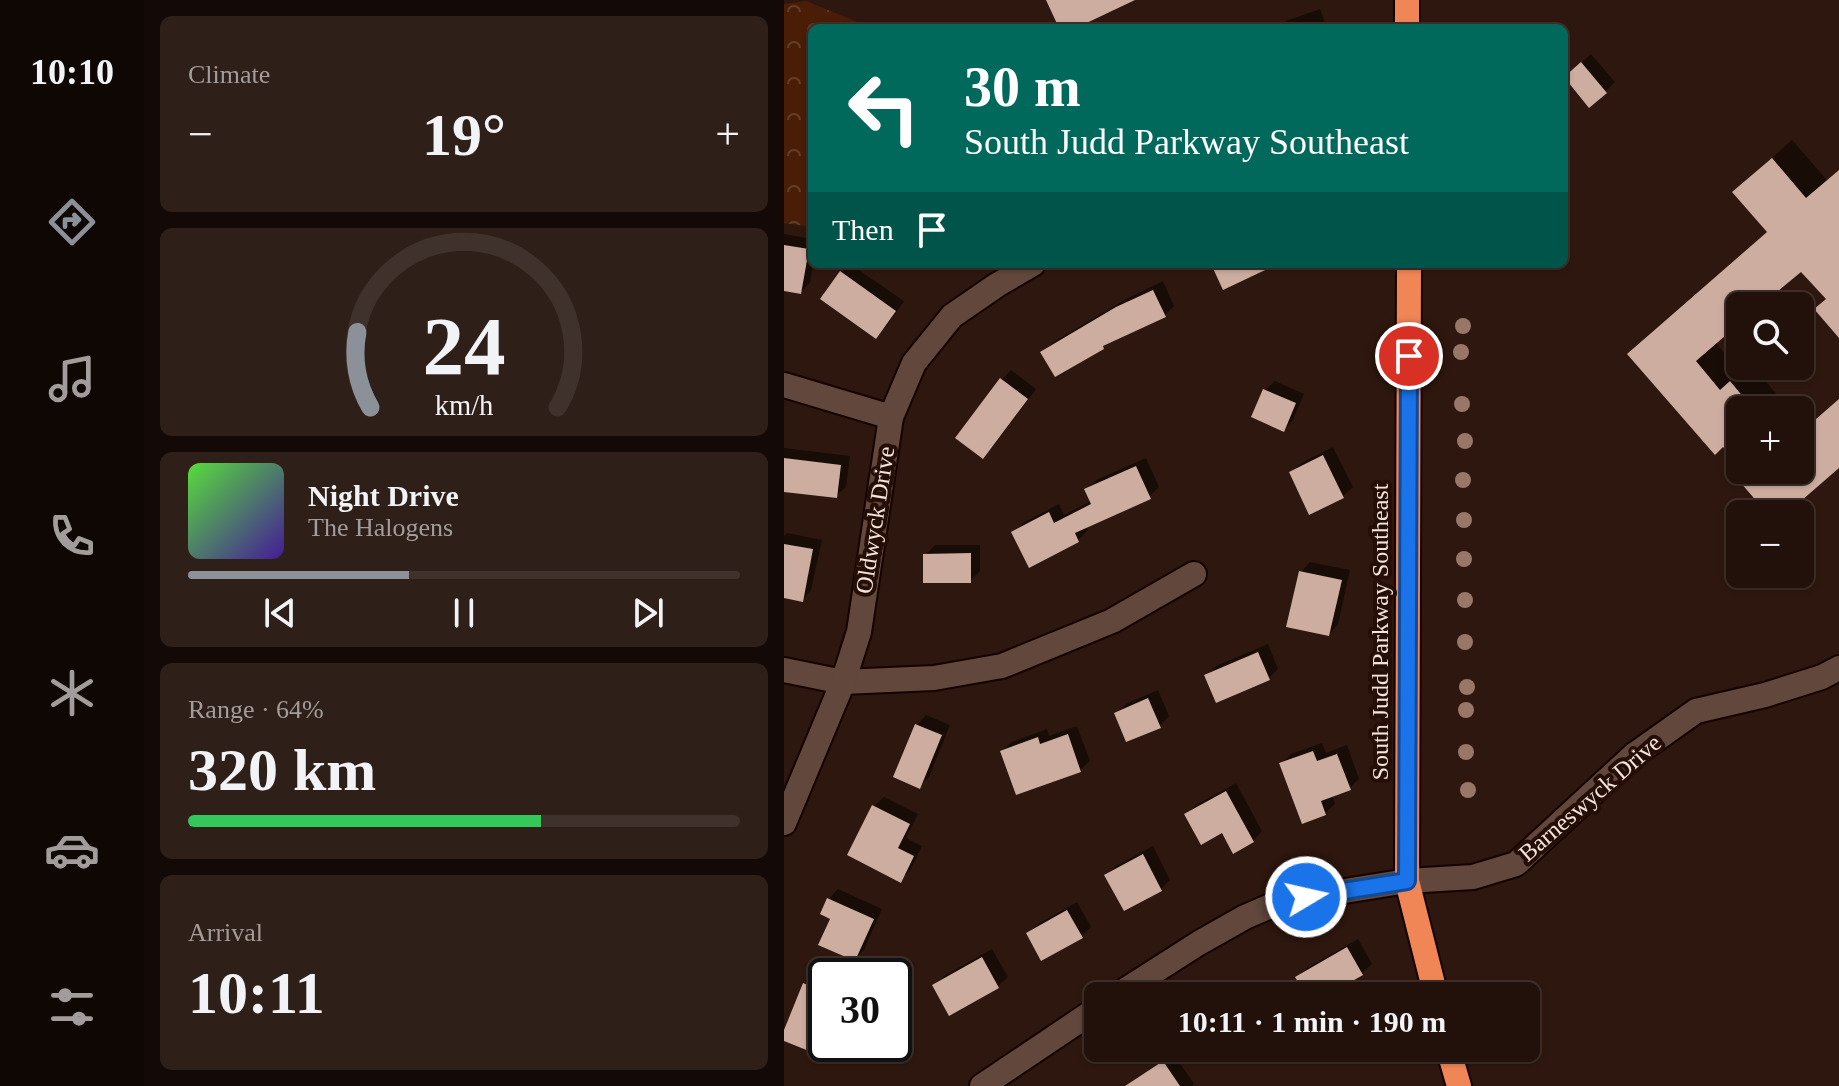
<!DOCTYPE html>
<meta charset="utf-8">
<style>
body{margin:0;font-family:Georgia,serif;background:#2e1f18;color:#f1f3f6;height:100vh;display:flex;flex-direction:column;font-size:30px;white-space:nowrap}
*{box-sizing:border-box;margin:0}
p{font-size:26px;color:#a29d9c}
.icon{flex:none;width:44px;height:44px;fill:none;stroke:currentColor;stroke-width:2;stroke-linecap:round;stroke-linejoin:round}
.map{position:relative;flex:1;overflow:hidden}
.panel{display:flex;flex-direction:column;gap:16px;padding:16px;background:#130906;width:640px}
.panel>*{flex:none}
.hud{position:absolute;left:24px;top:24px;width:760px;height:244px;border-radius:12px;box-shadow:0 2px 6px #0004,0 0 0 2px #3f312b;background:#00695c;color:#fff;overflow:hidden}
.fabs{position:absolute;left:942px;top:292px;display:grid;gap:16px}
.fabs a{display:grid;place-items:center;width:88px;height:88px;border-radius:12px;background:#22110a;box-shadow:0 2px 6px #0004,0 0 0 2px #3f312b;font-size:40px}
.speed{position:absolute;left:24px;top:958px;display:flex;gap:16px;font-size:40px;font-weight:700;text-align:center}
.speed>*{display:grid;place-content:center;width:104px;height:104px;border-radius:50%;background:#22110a;box-shadow:0 2px 6px #0004,0 0 0 2px #3f312b;line-height:1}
.speed .limit{border:4px solid #111;border-radius:12px;background:#fff;color:#111}
.pin{position:absolute;display:grid;place-items:center;width:68px;height:68px;color:#fff;margin:-34px;border:4px solid #fff;border-radius:50%;box-shadow:0 2px 8px #0007}
.me{position:absolute;width:88px;margin:-44px;rotate:81deg;stroke-linejoin:round;filter:drop-shadow(0 0 6px #0008)}
.turn{display:flex;align-items:center;gap:28px;height:168px;padding:0 24px;font-size:36px}
.turn .icon{width:104px;height:104px;stroke-width:2.5}
.turn b{display:block;font-size:56px;line-height:68px}
.then{display:flex;align-items:center;height:76px;padding:0 24px;background:#0003;gap:16px;font-size:30px}
.big{font-size:60px;font-weight:600;line-height:1.1}
.panel .widget{flex:1;display:flex;flex-direction:column;justify-content:center;gap:12px;min-width:0;padding:0 28px;border-radius:12px;background:#2e1f18}
.panel .dial{align-items:center;gap:0}
.dial svg{height:208px;overflow:visible;fill:none;stroke:#3f312b;stroke-width:7;stroke-linecap:round;text-anchor:middle}
.dial text{fill:#f1f3f6;stroke:none}
.song{display:flex;align-items:center;gap:24px}
.cover{width:96px;height:96px;border-radius:12px;background:linear-gradient(135deg,hsl(110 70% 55%),hsl(260 70% 35%))}
.played{height:8px;border-radius:4px;background:linear-gradient(90deg,#8c9099 40%,#3f312b 40%)}
.keys{display:flex;justify-content:space-around;direction:ltr}
.heat{display:flex;justify-content:space-between;align-items:center;font-size:44px;direction:ltr}
.charge{height:12px;border-radius:6px;background:linear-gradient(90deg,#34c759 64%,#3f312b 0)}
.trip{position:absolute;left:300px;top:982px;width:456px;height:80px;border-radius:12px;background:#22110a;box-shadow:0 2px 6px #0004,0 0 0 2px #3f312b;font-weight:600;line-height:80px;text-align:center}
main{display:flex;flex:1;min-height:0}
.menu{display:flex;flex-direction:column;width:144px;justify-content:space-around;align-items:center;background:#0e0704;color:#a29d9c}
.menu .icon{width:56px;height:56px}
.menu .on{color:#8c9099}
.menu b{font-size:36px;color:#f1f3f6}
.map>svg:first-child{display:block}
.forest{fill:url(#forest-crowns)}
.shadow{fill:#0007}
.building{fill:#ccada0}
.lines{fill:none;stroke-linecap:round;stroke-linejoin:round}
.minor-casing{stroke:#150300;stroke-width:28}
.highway-casing{stroke:#150300;stroke-width:28}
.minor{stroke:#61473c;stroke-width:24}
.highway{stroke:#f08656;stroke-width:24}
.tree{fill:#997768}
.route-casing{stroke:#114b97;stroke-width:20}
.route{stroke:#1a73e8;stroke-width:14}
.labels{text-anchor:middle;dominant-baseline:central;stroke-width:8;stroke-linejoin:round;paint-order:stroke}
.street-label{font-size:24px;fill:#f5e4de;stroke:#240e05}
</style>
<main>
<nav class="menu">
<b>10:10</b>
<svg class="icon on" aria-label="directions" viewBox="0 0 24 24"><path d="M12 3l9 9-9 9-9-9zM9 14v-3h6M13 9l2 2-2 2"/></svg>
<svg class="icon" aria-label="music" viewBox="0 0 24 24"><path d="M9 18V5l10-2v13"/><circle cx="6" cy="18" r="3"/><circle cx="16" cy="16" r="3"/></svg>
<svg class="icon" aria-label="phone" viewBox="0 0 24 24"><path d="M5 4h4l2 5-3 2q2 4 5 5l2-3 5 2v4C11 20 4 13 5 4z"/></svg>
<svg class="icon" aria-label="climate" viewBox="0 0 24 24"><path d="M12 3v18M4 7l16 10M4 17L20 7"/></svg>
<svg class="icon" aria-label="car" viewBox="0 0 24 24"><path d="M5 17H2v-5l4-1 3-4h7l3 4 3 1v5h-3M9 17h6M6 11h13"/><circle cx="7" cy="17" r="2"/><circle cx="17" cy="17" r="2"/></svg>
<svg class="icon" aria-label="filters" viewBox="0 0 24 24"><path d="M4 7h16M4 17h16"/><circle cx="9" cy="7" r="2"/><circle cx="15" cy="17" r="2"/></svg>
</nav>
<section class="panel">
<div class="widget"><p>Climate</p>
<div class="heat"><a>−</a><b class="big">19°</b><a>+</a></div>
</div>
<div class="widget dial"><svg viewBox="0 0 100 80">
<path d="M14 69A42 42 0 1 1 86 69"/>
<path d="M14 69A42 42 0 0 1 9 40" stroke="#8c9099"/>
<text x="50" y="56" font-size="32" font-weight="700">24</text>
<text x="50" y="72" font-size="11">km/h</text>
</svg></div>
<div class="widget">
<div class="song"><i class="cover"></i><div><b>Night Drive</b><p>The Halogens</p></div></div>
<div class="played"></div>
<div class="keys"><svg class="icon" aria-label="previous" viewBox="0 0 24 24"><path d="M18 5L8 12l10 7zM5 5v14"/></svg><svg class="icon" aria-label="pause" viewBox="0 0 24 24"><path d="M8 5v14M16 5v14"/></svg><svg class="icon" aria-label="next" viewBox="0 0 24 24"><path d="M6 5l10 7-10 7zM19 5v14"/></svg></div>
</div>
<div class="widget"><p>Range · 64%</p><b class="big">320 km</b><div class="charge"></div></div>
<div class="widget"><p>Arrival</p><b class="big">10:11</b></div>
</section>
<div class="map">
<svg width="1055" height="1086" viewBox="0 0 1055 1086">
<defs>
<pattern id="forest-crowns" width="20" height="18" patternUnits="userSpaceOnUse" patternTransform="scale(2)"><rect width="20" height="18" fill="#4a1d06"/><path d="M2 6a3 3 0 1 1 6 0M12 15a3 3 0 1 1 6 0" fill="none" stroke="#653e2a"/></pattern>
</defs>
<rect width="100%" height="100%" fill="#2e170e"/>
<polygon class="forest" points="22,1 88,28 28,28 28,227 0,223 0,4"/>
<g class="shadow">
<polygon points="536,9 543,28 495,28 502,21"/>
<polygon points="748,22 753,28 741,28"/>
<polygon points="807,54 831,82 821,92 782,76"/>
<polygon points="1008,140 1043,180 1055,170 1055,335 1044,298 1017,269 973,306 956,306 956,321 931,342 956,372 963,366 969,366 995,397 986,406 990,410 956,410 956,463 846,354 865,334 984,231 971,173"/>
<polygon points="0,234 28,239 29,264 26,283 16,292 0,289"/>
<polygon points="66,264 120,301 102,327 92,336 57,272"/>
<polygon points="379,281 390,306 381,315 325,341 319,347 259,353 268,343 344,298"/>
<polygon points="227,370 252,389 209,447 199,456 218,380"/>
<polygon points="491,381 520,394 509,420 500,429 481,390"/>
<polygon points="549,447 569,487 559,496 507,472 517,463"/>
<polygon points="0,448 66,456 62,487 52,496 0,490"/>
<polygon points="362,458 375,487 365,497 301,526 304,530 294,540 246,565 229,533 239,523 275,504 280,515 308,501 303,489 312,480"/>
<polygon points="3,533 38,540 27,590 18,600 0,596 0,536"/>
<polygon points="151,545 196,545 196,571 186,581 141,555"/>
<polygon points="526,562 566,570 554,624 545,634 517,572"/>
<polygon points="484,644 494,669 485,678 422,676 432,666"/>
<polygon points="374,690 385,716 376,726 332,714 342,704"/>
<polygon points="142,715 166,725 145,777 135,786 111,776 133,725"/>
<polygon points="293,726 306,761 296,770 218,751 228,742 263,729 265,736"/>
<polygon points="538,743 542,753 563,745 575,779 565,788 548,795 551,804 541,813 497,764 507,754"/>
<polygon points="452,783 478,831 469,841 403,814 412,805"/>
<polygon points="100,797 134,814 122,838 138,846 126,871 116,880 65,854 90,806"/>
<polygon points="369,846 386,880 377,889 323,875 332,866"/>
<polygon points="54,889 98,909 80,950 70,959 49,918 45,899"/>
<polygon points="293,902 307,927 297,936 244,933 254,924"/>
<polygon points="574,939 588,964 578,973 538,996 524,996 513,977 523,968"/>
<polygon points="208,949 224,977 214,986 166,1013 150,986 160,976"/>
<polygon points="30,974 42,979 42,1019 34,1039 24,1049 0,1039 0,1035 21,984"/>
<polygon points="421,1048 454,1048 432,1064"/>
<polygon points="389,1053 410,1084 409,1086 341,1086"/>
</g>
<g class="building">
<polygon points="262,0 351,0 292,28 275,28"/>
<polygon points="797,62 823,93 805,108 780,77"/>
<polygon points="988,158 1022,198 1055,170 1055,338 1030,309 1042,299 1017,272 976,306 956,306 956,323 912,361 936,390 946,381 970,410 956,410 956,466 939,447 931,455 843,354 983,232 948,192"/>
<polygon points="0,245 25,249 17,294 0,291"/>
<polygon points="427,264 494,264 439,290"/>
<polygon points="56,271 112,311 92,339 36,299"/>
<polygon points="369,290 382,317 319,346 320,349 271,377 256,352 332,307"/>
<polygon points="216,378 244,399 199,459 171,438"/>
<polygon points="479,389 512,403 500,432 467,417"/>
<polygon points="1055,399 1055,468 1002,514 996,514 989,506 982,512 956,482 971,470 1016,470 1016,433"/>
<polygon points="539,455 560,498 525,515 505,472"/>
<polygon points="0,458 57,465 53,498 0,492"/>
<polygon points="352,466 367,499 291,533 295,542 245,568 227,532 265,512 270,523 307,504 300,489"/>
<polygon points="0,544 29,549 19,602 0,598"/>
<polygon points="187,553 187,583 139,583 139,554"/>
<polygon points="515,571 558,580 545,636 502,627"/>
<polygon points="474,652 486,680 432,703 420,675"/>
<polygon points="364,698 377,728 342,742 330,713"/>
<polygon points="131,724 158,735 136,789 109,777"/>
<polygon points="284,734 297,772 232,795 216,751 254,737 256,744"/>
<polygon points="529,751 533,761 553,754 567,790 537,801 542,815 518,824 495,763"/>
<polygon points="442,791 470,842 449,854 438,833 417,845 400,814"/>
<polygon points="88,805 126,824 114,848 130,856 117,883 63,855"/>
<polygon points="359,854 378,891 340,911 320,875"/>
<polygon points="43,898 90,919 71,961 34,945 46,919 36,914"/>
<polygon points="283,910 299,938 257,961 242,933"/>
<polygon points="563,947 579,975 542,996 522,996 511,977"/>
<polygon points="198,957 215,988 165,1016 148,985"/>
<polygon points="19,983 42,992 42,1008 25,1051 0,1041 0,1030"/>
<polygon points="379,1061 396,1086 341,1086"/>
</g>
<g class="lines">
<defs>
<g id="minor">
<polyline points="0,385 107,417"/>
<polyline points="0,670 59,682 150,678 218,666 328,621 410,574"/>
<polyline points="0,823 59,682 75,632 107,417 130,363 168,316 213,285 249,264"/>
<polyline points="332,996 415,943 461,917 498,901 623,881 689,877 732,864 850,755 912,711 981,695 1038,677 1055,668"/>
<polyline points="198,1086 314,1008"/>
</g>
<g id="highway">
<polyline points="623,0 623,28"/>
<polyline points="625,264 623,881 652,996"/>
<polyline points="664,1048 675,1086"/>
</g>
</defs>
<use href="#minor" class="minor-casing"/>
<use href="#highway" class="highway-casing"/>
<use href="#minor" class="minor"/>
<use href="#highway" class="highway"/>
</g>
<g class="tree">
<circle cx="679" cy="326" r="8"/>
<circle cx="677" cy="352" r="8"/>
<circle cx="678" cy="404" r="8"/>
<circle cx="681" cy="441" r="8"/>
<circle cx="679" cy="480" r="8"/>
<circle cx="680" cy="520" r="8"/>
<circle cx="680" cy="559" r="8"/>
<circle cx="681" cy="600" r="8"/>
<circle cx="681" cy="642" r="8"/>
<circle cx="683" cy="687" r="8"/>
<circle cx="682" cy="710" r="8"/>
<circle cx="682" cy="752" r="8"/>
<circle cx="684" cy="790" r="8"/>
</g>
<g class="lines">
<defs>
<polyline id="route" points="522,897 623,881 625,356"/>
</defs>
<use href="#route" class="route-casing"/>
<use href="#route" class="route"/>
</g>
<g class="labels">
<g class="street-label">
<text transform="translate(91 520) rotate(-81)">Oldwyck Drive</text>
<text transform="translate(596 632) rotate(-90)">South Judd Parkway Southeast</text>
<text transform="translate(806 798) rotate(-41)">Barneswyck Drive</text>
</g>
</g>
</svg>
<div class="fabs">
<a><svg class="icon" aria-label="search" viewBox="0 0 24 24"><circle cx="10" cy="10" r="6"/><path d="M15 15l6 6"/></svg></a>
<a>+</a>
<a>−</a>
</div>
<div class="speed"><div class="limit">30</div></div>
<div class="pin" style="left:625px;top:356px;background:#d93025"><svg class="icon" aria-label="arrive" viewBox="0 0 24 24"><path d="M6 21V4h12l-3 4 3 4H6"/></svg></div>
<svg class="me" style="left:522px;top:897px" viewBox="-20 -20 40 40"><circle r="17" fill="#1a73e8" stroke="#fff" stroke-width="3"/><path d="M0-11L8 9 0 5-8 9z" fill="#fff"/></svg>
<div class="trip">10:11 · 1 min · 190 m</div>
<div class="hud">
<div class="turn"><svg class="icon" aria-label="left" viewBox="0 0 24 24"><path d="M17 20v-9H6M10 6l-5 5 5 5"/></svg><div><b>30 m</b>South Judd Parkway Southeast</div></div>
<div class="then">Then<svg class="icon" aria-label="arrive" viewBox="0 0 24 24"><path d="M6 21V4h12l-3 4 3 4H6"/></svg></div>
</div>
</div>
</main>
